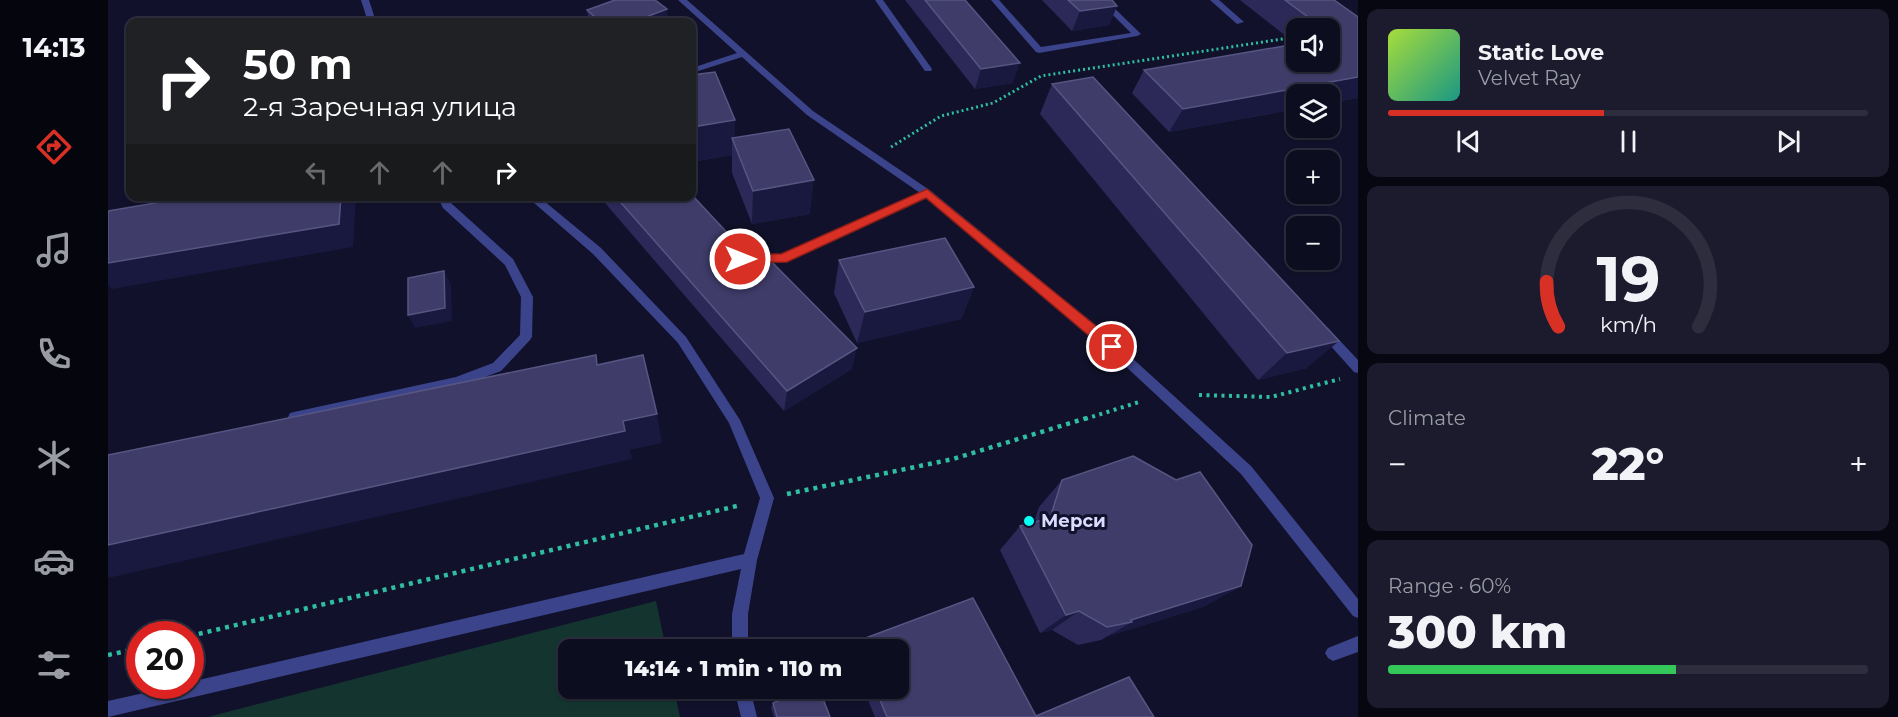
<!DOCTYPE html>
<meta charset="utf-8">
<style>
body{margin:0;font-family:Montserrat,sans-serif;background:#1b1b2d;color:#f1f3f6;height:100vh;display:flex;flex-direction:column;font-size:22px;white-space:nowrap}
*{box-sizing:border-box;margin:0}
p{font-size:20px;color:#9a9ca5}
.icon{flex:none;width:33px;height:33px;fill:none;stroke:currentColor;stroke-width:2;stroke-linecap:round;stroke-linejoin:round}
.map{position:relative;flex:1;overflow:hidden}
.drawer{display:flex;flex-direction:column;gap:9px;padding:9px;background:#070712;width:540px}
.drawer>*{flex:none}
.guide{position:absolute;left:18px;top:18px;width:570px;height:183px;border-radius:12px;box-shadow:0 2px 4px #0004,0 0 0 2px #2d2d3e;background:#202124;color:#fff;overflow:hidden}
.buttons{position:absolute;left:1178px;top:18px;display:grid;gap:12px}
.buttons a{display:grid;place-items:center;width:54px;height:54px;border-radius:12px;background:#0d0d20;box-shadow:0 2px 4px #0004,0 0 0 2px #2d2d3e;font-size:30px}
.speed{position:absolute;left:18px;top:621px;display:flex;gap:12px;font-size:30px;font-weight:700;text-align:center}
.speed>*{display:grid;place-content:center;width:78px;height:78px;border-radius:50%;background:#0d0d20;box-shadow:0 2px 4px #0004,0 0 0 2px #2d2d3e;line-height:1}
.speed .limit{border:9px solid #d22;background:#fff;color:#111}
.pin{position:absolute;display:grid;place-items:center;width:51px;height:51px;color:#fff;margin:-26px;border:3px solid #fff;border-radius:50%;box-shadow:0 2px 6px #0007}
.me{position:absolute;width:66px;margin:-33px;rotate:90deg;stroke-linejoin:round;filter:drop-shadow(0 0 4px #0008)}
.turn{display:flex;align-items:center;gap:21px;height:126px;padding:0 18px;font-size:27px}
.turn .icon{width:78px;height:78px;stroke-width:2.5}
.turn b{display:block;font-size:42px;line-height:51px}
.lanes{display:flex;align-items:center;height:57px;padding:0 18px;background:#0003;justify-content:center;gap:30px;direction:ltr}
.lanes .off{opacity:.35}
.big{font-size:45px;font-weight:800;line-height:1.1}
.drawer .tile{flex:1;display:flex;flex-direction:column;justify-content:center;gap:9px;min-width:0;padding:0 21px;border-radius:12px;background:#1b1b2d}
.drawer .dial{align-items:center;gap:0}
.dial svg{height:156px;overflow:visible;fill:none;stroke:#2d2d3e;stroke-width:7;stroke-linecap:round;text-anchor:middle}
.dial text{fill:#f1f3f6;stroke:none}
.song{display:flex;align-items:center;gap:18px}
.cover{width:72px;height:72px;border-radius:9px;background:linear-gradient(135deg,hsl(80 70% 55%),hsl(170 70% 35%))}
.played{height:6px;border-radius:3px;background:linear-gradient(90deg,#d93025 45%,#2d2d3e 45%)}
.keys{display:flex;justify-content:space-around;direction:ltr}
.heat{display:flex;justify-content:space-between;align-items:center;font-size:33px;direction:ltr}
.charge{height:9px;border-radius:4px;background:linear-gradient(90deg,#34c759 60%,#2d2d3e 0)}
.trip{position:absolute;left:450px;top:639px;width:351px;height:60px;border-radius:12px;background:#0d0d20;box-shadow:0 2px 4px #0004,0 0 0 2px #2d2d3e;font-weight:800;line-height:60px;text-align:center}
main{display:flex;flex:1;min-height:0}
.tabs{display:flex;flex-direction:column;width:108px;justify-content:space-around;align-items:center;background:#05050d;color:#9a9ca5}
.tabs .icon{width:42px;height:42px}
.tabs .on{color:#d93025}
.tabs b{font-size:27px;color:#f1f3f6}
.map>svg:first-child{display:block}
.green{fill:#14352f}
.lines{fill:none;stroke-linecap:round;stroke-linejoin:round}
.path-far2{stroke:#2fbea1;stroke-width:3;stroke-dasharray:2 3;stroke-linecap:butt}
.path-far1{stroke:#2fbea1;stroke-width:4;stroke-dasharray:3 4.5;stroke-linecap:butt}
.path{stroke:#2fbea1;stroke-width:4.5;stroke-dasharray:4 5;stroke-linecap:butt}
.lane{fill:#3b448a;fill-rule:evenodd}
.street{fill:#3b448a;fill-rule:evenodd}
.wall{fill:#2c2959}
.shaded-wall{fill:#19183f}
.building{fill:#3f3c6a;stroke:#575582;stroke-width:1.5}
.route{fill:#d93025;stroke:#8d1f18;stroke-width:1.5}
.poi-dot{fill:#06fff5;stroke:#11112b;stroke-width:2}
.labels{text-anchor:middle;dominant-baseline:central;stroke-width:6;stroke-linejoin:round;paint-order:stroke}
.poi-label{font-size:18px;font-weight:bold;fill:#dadbff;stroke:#11112b;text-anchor:start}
</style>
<main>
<nav class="tabs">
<b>14:13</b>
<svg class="icon on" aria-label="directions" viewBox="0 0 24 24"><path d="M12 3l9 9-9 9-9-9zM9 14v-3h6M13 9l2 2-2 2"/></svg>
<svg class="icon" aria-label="music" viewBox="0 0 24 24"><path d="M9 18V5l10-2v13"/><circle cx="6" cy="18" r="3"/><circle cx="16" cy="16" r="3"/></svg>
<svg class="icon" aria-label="phone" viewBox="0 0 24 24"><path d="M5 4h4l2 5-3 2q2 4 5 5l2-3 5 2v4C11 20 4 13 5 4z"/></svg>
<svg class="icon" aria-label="climate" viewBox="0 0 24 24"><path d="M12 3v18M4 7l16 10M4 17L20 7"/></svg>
<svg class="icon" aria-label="car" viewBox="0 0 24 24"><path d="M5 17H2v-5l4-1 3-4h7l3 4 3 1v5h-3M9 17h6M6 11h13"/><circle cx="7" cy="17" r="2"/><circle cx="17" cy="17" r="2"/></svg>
<svg class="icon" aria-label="filters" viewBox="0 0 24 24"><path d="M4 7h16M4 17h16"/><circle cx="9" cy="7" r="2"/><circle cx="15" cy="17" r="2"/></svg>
</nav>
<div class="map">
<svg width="1250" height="717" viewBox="0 0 1250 717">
<rect width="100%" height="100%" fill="#11112b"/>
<polygon class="green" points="548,601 558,649 460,650 460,688 566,689 572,717 100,717"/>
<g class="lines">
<polyline class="path-far2" points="783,147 833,116 885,103 933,76 1188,37"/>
<g class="path-far1">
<polyline points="1091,395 1163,397 1232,379"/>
<polyline points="977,419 1031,402"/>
</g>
<g class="path">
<polyline points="679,494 845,459 982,417"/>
<polyline points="82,636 633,505"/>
<polyline points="0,655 32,648"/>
</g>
<g class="lane">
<polygon points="767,0 775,0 824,69 823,71 817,71"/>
<polygon points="883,0 891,0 933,47 1023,33 990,0 998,0 1033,34 1029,36 931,53 928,52"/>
<polygon points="1102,0 1111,0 1136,22 1129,24"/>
<polygon points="819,190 824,193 823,195 679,262 646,263 641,259 646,255 674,255"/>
<polygon points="1216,326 1220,328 1250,360 1250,373 1246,372 1212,334 1210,331 1212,328"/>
<polygon points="1250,636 1250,652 1225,661 1220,658 1217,653 1220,648"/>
</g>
<g class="street">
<polygon points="253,0 261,0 268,22 260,22"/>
<polygon points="570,0 579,0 705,111 823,191 991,328 1143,466 1250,599 1250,618 1245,616 1133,474 983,334 815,195 699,115 634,57 584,73 584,68 629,53"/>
<polygon points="329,196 339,196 343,203 405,259 425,297 424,337 422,340 393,371 353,386 186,422 182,421 180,417 182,413 186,412 348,377 385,363 412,335 413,297 397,265 335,208"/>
<polygon points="418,196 430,196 493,248 578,337 632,420 666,498 649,560 640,614 640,650 624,650 624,614 633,569 0,717 0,701 67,686 82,686 82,682 636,554 652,498 621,423 570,343 485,254"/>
<polygon points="626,688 642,688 649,717 633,717"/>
</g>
</g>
<g class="wall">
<polygon points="797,0 857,0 905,83 867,89"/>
<polygon points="934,0 1004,0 1009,6 1001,25 964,31"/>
<polygon points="1132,0 1226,0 1250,17 1250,98 1061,132 1024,93 1036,70 1221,62 1221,28 1188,28 1188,44"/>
<polygon points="479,10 560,22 481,22"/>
<polygon points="584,75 627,138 702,214 644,224 624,173 624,155 584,162"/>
<polygon points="944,84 1199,368 1150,380 932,114"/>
<polygon points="491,196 584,196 744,369 676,411"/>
<polygon points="731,260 866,287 853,319 749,343 726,293"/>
<polygon points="954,480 1133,586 1095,607 1000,636 993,640 970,645 944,630 932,633 892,550 912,526 926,522 931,507"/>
<polygon points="865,598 928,716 1021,677 1046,717 767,717 755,688 790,688 790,650 743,650 747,642"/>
<polygon points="665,703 722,717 666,717 663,708"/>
</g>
<g class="shaded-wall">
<polygon points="1009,6 1001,25 964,31 972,11"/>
<polygon points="559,9 560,22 525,22"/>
<polygon points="912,63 905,83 867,89 873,69"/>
<polygon points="1250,77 1250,98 1221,103 1221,94 1188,94 1188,109 1061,132 1075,109"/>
<polygon points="627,120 627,145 624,138 624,155 584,162 584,127"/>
<polygon points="706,180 702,214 644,224 645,191"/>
<polygon points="233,196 248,196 245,247 4,289 0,285 0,263"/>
<polygon points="336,271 343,285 344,321 307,328 300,315"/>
<polygon points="866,287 853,319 749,343 757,312"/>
<polygon points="1231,341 1199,368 1150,380 1179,353"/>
<polygon points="749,348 744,369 676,411 679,391"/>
<polygon points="549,414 554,443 522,450 524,459 0,578 0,545 515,421"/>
<polygon points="1133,586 1095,607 1000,636 1024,622 1023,620"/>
<polygon points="971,611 944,630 932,633 958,615"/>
</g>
<g class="building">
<polygon points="507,0 547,0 559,9 525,22 493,22 479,10"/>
<polygon points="817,0 857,0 912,63 873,69"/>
<polygon points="960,0 1004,0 1009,6 972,11"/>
<polygon points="1177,0 1226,0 1250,17 1250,77 1075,109 1036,70 1188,44 1188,62 1221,62 1221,39 1227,38 1221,33 1221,28 1215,28"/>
<polygon points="607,72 627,120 584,127 584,75"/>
<polygon points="985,77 1231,341 1179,353 944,84"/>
<polygon points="681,129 706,180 645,191 624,138"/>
<polygon points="584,195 626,240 643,241 749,348 679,391 507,196 584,196"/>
<polygon points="88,196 233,196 231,224 0,263 0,211"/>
<polygon points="837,238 866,287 757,312 731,260"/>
<polygon points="336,271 337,308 300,315 300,278"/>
<polygon points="488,355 489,365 535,355 549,414 515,421 517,431 0,545 0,455"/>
<polygon points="1025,456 1068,480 1092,472 1144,545 1133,586 1023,620 1024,622 999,627 971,611 958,615 912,526 942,518 954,480"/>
<polygon points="865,598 928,716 1021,677 1046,717 779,717 767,688 790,688 790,650 750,650 747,642"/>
<polygon points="702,688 711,688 722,717 669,717 665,703"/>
</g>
<polygon class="route" points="819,189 1009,343 1011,347 1009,351 999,351 818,198 679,262 632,263 626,259 632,254 673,254"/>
<circle class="poi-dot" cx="921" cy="521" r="6"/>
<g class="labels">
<g class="poi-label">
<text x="933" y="521">Мерси</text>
</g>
</g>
</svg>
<div class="buttons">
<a><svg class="icon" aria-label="sound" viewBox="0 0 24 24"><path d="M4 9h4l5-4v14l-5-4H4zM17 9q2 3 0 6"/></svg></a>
<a><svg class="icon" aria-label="layers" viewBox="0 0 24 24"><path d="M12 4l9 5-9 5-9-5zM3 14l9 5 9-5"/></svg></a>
<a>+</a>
<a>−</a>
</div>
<div class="speed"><div class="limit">20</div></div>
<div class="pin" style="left:1004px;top:347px;background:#d93025"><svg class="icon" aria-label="arrive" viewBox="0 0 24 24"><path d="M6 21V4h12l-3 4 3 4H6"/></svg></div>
<svg class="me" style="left:632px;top:259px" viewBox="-20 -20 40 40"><circle r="17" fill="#d93025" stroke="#fff" stroke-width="3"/><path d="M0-11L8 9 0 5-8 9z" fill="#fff"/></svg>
<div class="trip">14:14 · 1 min · 110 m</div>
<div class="guide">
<div class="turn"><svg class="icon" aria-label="right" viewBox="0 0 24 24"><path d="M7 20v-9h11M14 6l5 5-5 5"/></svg><div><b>50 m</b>2-я Заречная улица</div></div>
<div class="lanes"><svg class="icon off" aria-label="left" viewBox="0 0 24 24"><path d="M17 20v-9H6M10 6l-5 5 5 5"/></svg><svg class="icon off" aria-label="ahead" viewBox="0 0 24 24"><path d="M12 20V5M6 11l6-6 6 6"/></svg><svg class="icon off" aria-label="ahead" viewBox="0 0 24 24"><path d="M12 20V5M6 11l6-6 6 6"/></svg><svg class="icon" aria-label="right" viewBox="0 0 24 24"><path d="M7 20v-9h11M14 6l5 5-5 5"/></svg></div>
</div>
</div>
<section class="drawer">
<div class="tile">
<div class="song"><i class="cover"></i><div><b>Static Love</b><p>Velvet Ray</p></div></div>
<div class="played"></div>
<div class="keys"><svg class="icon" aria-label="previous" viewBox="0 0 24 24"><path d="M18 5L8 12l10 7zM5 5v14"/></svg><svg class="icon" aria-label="pause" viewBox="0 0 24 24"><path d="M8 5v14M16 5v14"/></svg><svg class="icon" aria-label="next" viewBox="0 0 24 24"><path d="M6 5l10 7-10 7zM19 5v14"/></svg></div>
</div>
<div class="tile dial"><svg viewBox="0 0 100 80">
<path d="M14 69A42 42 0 1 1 86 69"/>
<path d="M14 69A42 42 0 0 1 8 46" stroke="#d93025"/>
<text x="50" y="56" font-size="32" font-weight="700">19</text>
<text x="50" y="72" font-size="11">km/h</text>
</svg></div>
<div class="tile"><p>Climate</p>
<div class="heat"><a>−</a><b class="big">22°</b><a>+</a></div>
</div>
<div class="tile"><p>Range · 60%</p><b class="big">300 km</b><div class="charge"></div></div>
</section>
</main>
